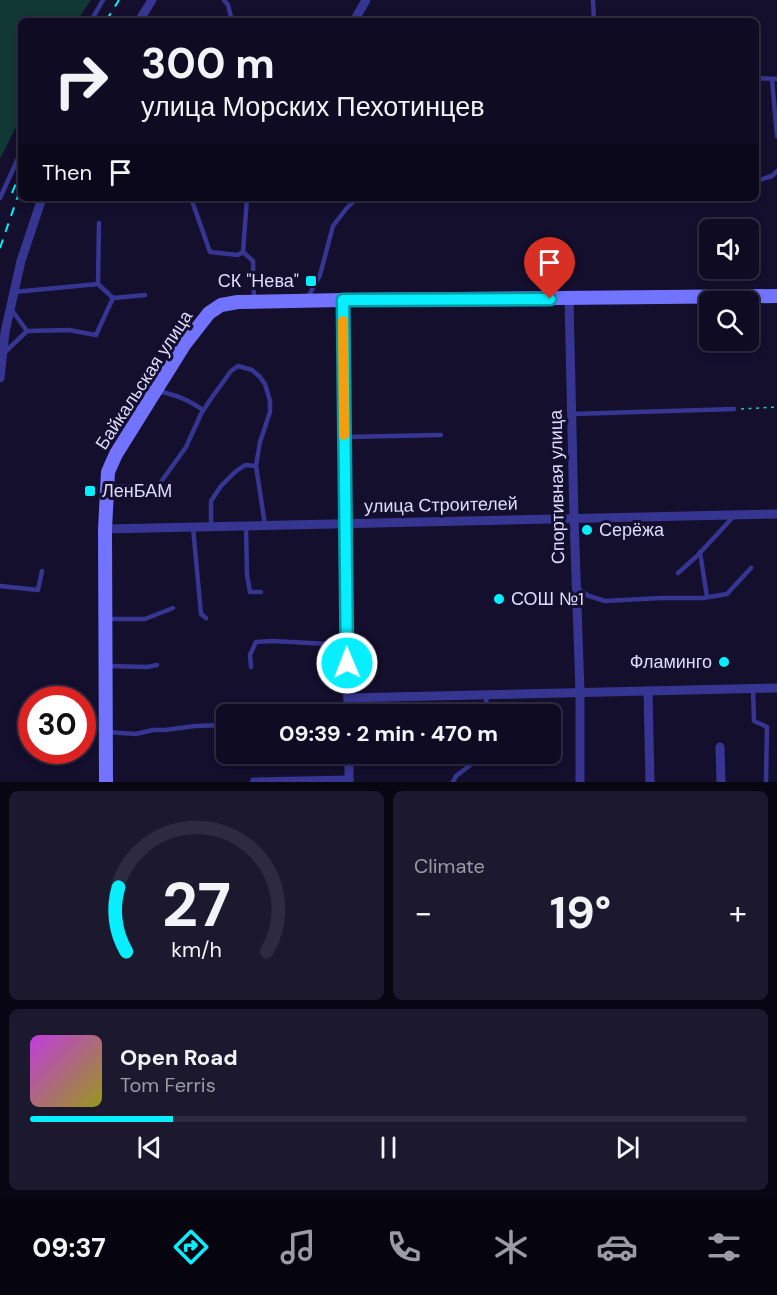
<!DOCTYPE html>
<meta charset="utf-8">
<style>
body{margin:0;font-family:"DM Sans",sans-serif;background:#1c192f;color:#f1f3f6;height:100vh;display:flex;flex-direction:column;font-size:22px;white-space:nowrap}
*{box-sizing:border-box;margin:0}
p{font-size:20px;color:#9b9ba5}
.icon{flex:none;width:33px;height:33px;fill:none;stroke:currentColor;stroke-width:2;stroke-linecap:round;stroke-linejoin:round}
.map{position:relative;height:782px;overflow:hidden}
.details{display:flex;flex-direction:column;gap:9px;padding:9px;background:#080613;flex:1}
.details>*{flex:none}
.guide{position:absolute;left:18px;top:18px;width:741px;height:183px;border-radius:9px;box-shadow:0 3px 9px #0003,0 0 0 2px #2e2b40;background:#0e0b22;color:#f1f3f6;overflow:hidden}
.fabs{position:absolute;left:699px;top:219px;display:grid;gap:12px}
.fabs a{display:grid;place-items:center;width:60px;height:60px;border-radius:9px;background:#0e0b22;box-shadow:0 3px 9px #0003,0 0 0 2px #2e2b40;font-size:30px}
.speed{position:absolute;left:18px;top:686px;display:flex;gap:12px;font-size:30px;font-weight:700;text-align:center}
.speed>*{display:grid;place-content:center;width:78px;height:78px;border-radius:50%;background:#0e0b22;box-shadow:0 3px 9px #0003,0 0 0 2px #2e2b40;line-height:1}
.speed .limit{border:9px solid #d22;background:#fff;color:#111}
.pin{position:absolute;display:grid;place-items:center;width:51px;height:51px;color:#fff;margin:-62px -26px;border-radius:50% 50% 50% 0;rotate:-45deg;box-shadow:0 0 6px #0007}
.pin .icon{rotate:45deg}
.me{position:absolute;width:66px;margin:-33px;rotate:359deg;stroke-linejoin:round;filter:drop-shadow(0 0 4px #0008)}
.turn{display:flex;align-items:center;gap:21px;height:126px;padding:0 24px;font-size:27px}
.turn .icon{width:78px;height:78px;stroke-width:2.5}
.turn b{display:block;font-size:42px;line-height:51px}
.then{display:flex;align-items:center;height:57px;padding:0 24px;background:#0003;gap:12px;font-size:22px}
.big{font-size:45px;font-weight:700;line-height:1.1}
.details .card{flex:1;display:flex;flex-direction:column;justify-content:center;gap:9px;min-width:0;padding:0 21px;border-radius:9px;background:#1c192f}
.details .dial{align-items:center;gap:0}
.dial svg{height:156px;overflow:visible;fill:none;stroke:#2e2b40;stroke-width:7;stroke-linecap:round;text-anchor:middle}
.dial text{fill:#f1f3f6;stroke:none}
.song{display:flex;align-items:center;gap:18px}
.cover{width:72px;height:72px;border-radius:9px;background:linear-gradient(135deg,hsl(290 70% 55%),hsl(60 70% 35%))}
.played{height:6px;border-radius:3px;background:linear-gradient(90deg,#07eeff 20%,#2e2b40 20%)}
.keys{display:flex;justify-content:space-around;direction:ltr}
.heat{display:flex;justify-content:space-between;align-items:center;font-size:33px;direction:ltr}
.details .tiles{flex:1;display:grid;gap:9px;grid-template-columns:1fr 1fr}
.card:last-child{grid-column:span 2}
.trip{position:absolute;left:216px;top:704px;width:345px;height:60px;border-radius:9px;background:#0e0b22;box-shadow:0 3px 9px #0003,0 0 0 2px #2e2b40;font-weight:700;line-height:60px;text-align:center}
.dock{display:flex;height:96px;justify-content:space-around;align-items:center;background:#06040e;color:#9b9ba5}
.dock .icon{width:42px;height:42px}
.dock .current{color:#07eeff}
.dock b{font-size:27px;color:#f1f3f6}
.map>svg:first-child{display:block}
.green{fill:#113835}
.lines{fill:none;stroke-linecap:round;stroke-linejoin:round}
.path{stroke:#24cabb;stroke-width:1.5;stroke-dasharray:3 4.5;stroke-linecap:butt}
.lane{stroke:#363591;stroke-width:4.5}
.street{stroke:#363591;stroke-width:9}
.secondary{stroke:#7273ff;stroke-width:14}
.rail{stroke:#07eeff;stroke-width:2;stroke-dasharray:9 8;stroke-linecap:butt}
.route-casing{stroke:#059ba6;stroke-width:15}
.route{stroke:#07eeff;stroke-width:10}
.slow{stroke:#f59e0b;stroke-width:10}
.poi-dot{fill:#07eeff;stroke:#130f2d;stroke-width:2}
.labels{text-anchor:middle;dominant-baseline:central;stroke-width:6;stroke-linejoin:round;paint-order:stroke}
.poi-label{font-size:18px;fill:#dedbff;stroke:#130f2d;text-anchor:start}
.street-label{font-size:18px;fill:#dedbff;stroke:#130f2d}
</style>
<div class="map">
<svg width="777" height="782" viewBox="0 0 777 782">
<rect width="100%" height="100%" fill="#130f2d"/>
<polygon class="green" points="0,0 91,0 77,21 21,21 21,117 0,159"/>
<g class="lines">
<polyline class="path" points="741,409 777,407"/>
<g class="lane">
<polyline points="224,0 228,5 232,21"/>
<polyline points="593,0 594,21"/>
<polyline points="91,21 103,0"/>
<polyline points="756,78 777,79"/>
<polyline points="772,79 777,136"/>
<polyline points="756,181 772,176 777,171"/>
<polyline points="0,198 21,152"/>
<polyline points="191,198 210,252 238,255 243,252"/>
<polyline points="247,198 243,252 253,261 254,299"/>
<polyline points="98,284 99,223"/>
<polyline points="14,292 98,284 113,298 145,295"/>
<polyline points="307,299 320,275 333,226 346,209 357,198"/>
<polyline points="11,309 27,331"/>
<polyline points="4,353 27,331 69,330 96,335 113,298"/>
<path d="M 157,391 C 176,395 187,399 203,410"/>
<polyline points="572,414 734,409"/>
<polyline points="345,437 441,435"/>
<polyline points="109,486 143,487 158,486 186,447 201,414 210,400 231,371 238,366 252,370 260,377 265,384 270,401 270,412 260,442 256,466 265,525"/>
<polyline points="246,526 247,575 250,592 261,592"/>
<polyline points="193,527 201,614 206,618"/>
<polyline points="211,527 211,501 221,486 235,472 245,465 256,466"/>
<polyline points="700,552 707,597"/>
<polyline points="678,573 697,556 734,516"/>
<polyline points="0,586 38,590 42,571"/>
<polyline points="576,588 589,596 605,601 661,598 703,598 727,594 751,568"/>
<polyline points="108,619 145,619 173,608"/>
<polyline points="109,666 147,667 157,665"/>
<polyline points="251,667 250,655 256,642 273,641 347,645"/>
<polyline points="753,689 754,721 767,727 766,782"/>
<polyline points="486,695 487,714"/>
<polyline points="107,732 136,734 153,730 165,730 195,726 226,725"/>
<polyline points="453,782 456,776 486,753"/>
</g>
<g class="street">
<polyline points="139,21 152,0"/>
<polyline points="354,21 366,0"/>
<polyline points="569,299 574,518 580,692 580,782"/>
<polyline points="343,300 348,714"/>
<polyline points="0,378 5,332 21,261 42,198"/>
<polyline points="105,529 777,514"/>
<polyline points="648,691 650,782"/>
<polyline points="348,698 777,688"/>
<polyline points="720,747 721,782"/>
<polyline points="349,753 349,782"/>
<polyline points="254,782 349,780"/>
</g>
<polyline class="secondary" points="106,782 105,529 108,472 116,454 184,345 209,313 221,305 238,302 343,300 777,296"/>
<g class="rail">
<polyline points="106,21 119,0"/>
<polyline points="12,193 21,171"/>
<polyline points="0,248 21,187"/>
</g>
</g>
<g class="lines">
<defs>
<polyline id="route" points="347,663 343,300 550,299"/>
</defs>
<use href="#route" class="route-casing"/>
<use href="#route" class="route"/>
<polyline class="slow" points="343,321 344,435"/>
</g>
<g class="poi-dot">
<rect x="305" y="275" width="12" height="12" rx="3"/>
<rect x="84" y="485" width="12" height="12" rx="3"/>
<circle cx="587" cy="530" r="6"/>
<circle cx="499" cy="599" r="6"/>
<circle cx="724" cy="662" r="6"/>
</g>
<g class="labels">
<g class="poi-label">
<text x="299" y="281" text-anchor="end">СК "Нева"</text>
<text x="102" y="491">ЛенБАМ</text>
<text x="599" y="530">Серёжа</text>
<text x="511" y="599">СОШ №1</text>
<text x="712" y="662" text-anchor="end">Фламинго</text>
</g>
<g class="street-label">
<text transform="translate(144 380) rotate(-57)">Байкальская улица</text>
<text transform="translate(557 487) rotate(-91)">Спортивная улица</text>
<text transform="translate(441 505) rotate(-1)">улица Строителей</text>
</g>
</g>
</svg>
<div class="fabs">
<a><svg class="icon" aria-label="sound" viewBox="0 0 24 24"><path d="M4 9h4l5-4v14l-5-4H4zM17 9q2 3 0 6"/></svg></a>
<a><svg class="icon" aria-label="search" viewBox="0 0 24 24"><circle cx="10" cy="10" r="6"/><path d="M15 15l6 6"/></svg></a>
</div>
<div class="speed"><div class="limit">30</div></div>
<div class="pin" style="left:550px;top:299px;background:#d93025"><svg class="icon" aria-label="arrive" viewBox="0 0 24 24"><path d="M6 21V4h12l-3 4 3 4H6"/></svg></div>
<svg class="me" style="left:347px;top:663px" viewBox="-20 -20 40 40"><circle r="17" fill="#07eeff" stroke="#fff" stroke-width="3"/><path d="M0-11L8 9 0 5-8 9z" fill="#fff"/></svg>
<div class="trip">09:39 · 2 min · 470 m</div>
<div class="guide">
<div class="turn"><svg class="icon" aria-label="right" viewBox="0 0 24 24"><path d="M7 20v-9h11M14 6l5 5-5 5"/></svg><div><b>300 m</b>улица Морских Пехотинцев</div></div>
<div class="then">Then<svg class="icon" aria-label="arrive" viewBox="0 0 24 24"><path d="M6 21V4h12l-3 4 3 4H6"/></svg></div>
</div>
</div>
<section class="details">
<div class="tiles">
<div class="card dial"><svg viewBox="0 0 100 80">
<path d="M14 69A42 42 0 1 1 86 69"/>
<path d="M14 69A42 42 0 0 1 10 36" stroke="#07eeff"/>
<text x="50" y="56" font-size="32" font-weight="700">27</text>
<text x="50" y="72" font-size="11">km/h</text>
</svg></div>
<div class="card"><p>Climate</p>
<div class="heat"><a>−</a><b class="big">19°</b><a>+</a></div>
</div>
<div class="card">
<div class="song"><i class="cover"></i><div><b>Open Road</b><p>Tom Ferris</p></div></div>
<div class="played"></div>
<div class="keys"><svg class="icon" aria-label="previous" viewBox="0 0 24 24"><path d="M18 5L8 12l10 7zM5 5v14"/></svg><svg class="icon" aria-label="pause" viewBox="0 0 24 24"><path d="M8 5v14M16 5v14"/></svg><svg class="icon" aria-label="next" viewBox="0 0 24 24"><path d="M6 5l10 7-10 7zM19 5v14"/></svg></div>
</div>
</div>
</section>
<nav class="dock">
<b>09:37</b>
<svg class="icon current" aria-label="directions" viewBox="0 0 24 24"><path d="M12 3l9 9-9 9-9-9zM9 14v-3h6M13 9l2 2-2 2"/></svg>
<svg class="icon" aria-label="music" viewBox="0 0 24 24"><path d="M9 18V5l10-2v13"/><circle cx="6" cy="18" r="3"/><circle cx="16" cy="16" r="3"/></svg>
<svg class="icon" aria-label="phone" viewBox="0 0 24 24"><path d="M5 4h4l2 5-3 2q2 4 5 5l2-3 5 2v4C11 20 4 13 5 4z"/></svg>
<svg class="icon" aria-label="climate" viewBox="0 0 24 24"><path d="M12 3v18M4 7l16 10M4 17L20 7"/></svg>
<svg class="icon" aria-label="car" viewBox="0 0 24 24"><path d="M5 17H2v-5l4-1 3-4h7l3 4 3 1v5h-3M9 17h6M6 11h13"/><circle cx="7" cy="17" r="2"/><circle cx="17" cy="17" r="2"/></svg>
<svg class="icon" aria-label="filters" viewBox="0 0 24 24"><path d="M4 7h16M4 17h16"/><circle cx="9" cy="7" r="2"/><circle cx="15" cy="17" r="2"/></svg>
</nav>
